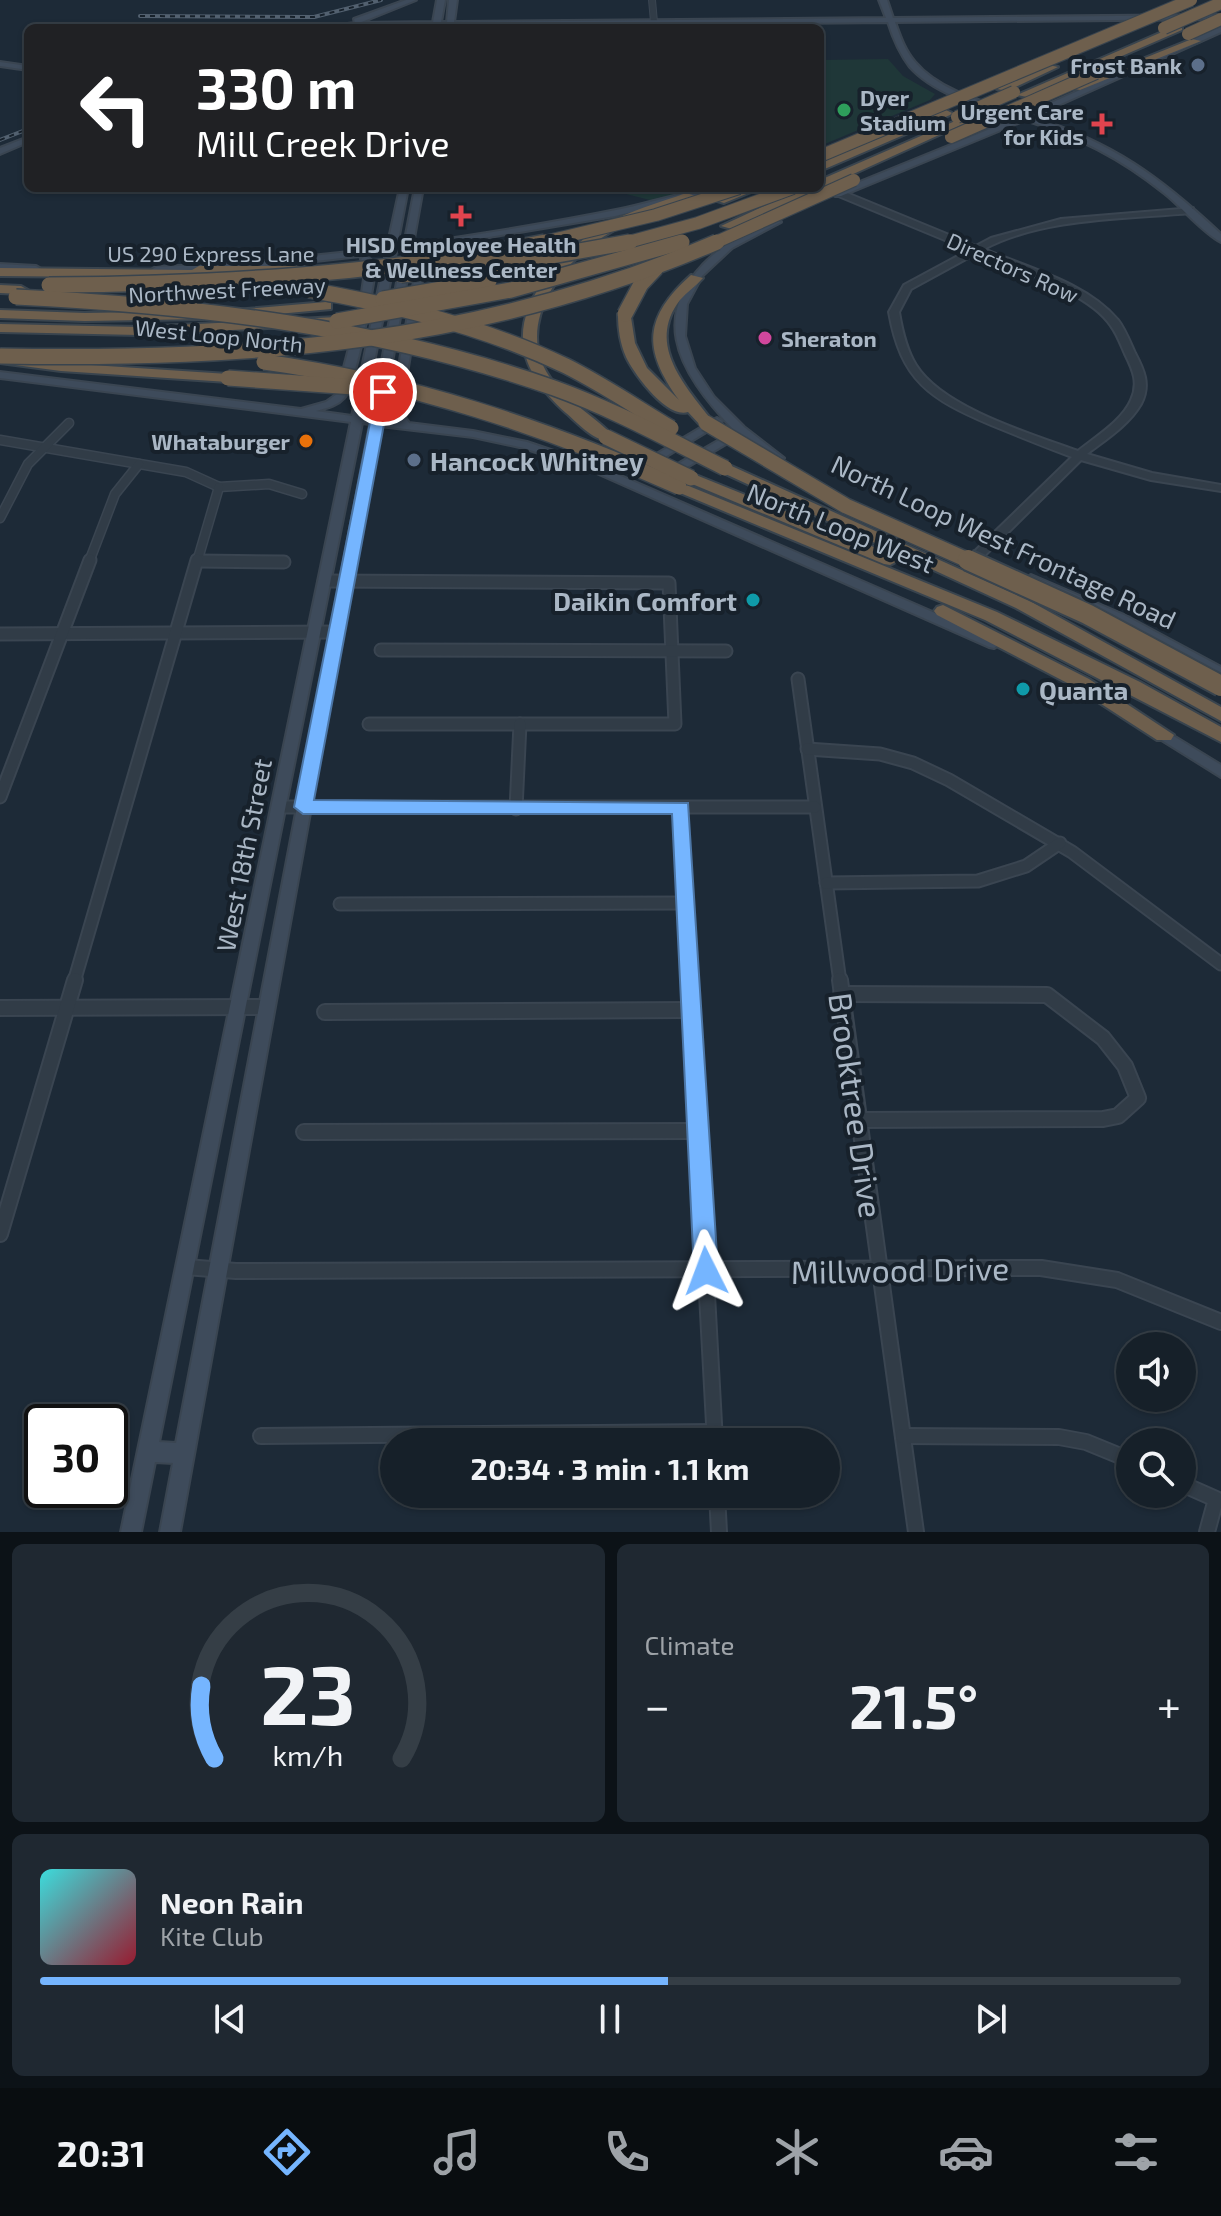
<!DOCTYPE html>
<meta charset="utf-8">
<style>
body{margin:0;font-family:"Exo 2",sans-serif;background:#1f2831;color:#f1f3f6;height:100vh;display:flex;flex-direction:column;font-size:30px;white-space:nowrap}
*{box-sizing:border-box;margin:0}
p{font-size:26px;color:#9ea3a8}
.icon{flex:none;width:44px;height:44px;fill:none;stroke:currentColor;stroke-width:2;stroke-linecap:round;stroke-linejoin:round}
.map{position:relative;height:1532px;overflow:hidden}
.panel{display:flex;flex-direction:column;gap:12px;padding:12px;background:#0c1217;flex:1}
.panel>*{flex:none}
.banner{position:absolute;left:24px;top:24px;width:800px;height:168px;border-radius:12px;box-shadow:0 2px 6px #0004,0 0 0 2px #353e46;background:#202124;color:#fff;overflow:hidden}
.buttons{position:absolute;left:1116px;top:1332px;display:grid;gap:16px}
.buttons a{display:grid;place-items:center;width:80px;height:80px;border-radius:50%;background:#162029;box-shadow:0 2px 6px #0004,0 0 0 2px #353e46;font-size:40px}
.speed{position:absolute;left:24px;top:1404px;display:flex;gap:16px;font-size:40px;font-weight:700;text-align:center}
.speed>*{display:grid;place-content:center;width:104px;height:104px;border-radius:50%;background:#162029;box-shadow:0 2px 6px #0004,0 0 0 2px #353e46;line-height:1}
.speed .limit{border:4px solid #111;border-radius:12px;background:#fff;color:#111}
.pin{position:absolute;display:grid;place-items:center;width:68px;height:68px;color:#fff;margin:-34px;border:4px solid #fff;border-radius:50%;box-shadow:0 2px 8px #0007}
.me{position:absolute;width:88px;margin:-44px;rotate:357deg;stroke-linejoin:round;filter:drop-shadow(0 0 6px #0008)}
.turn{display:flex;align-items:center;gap:28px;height:168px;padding:0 40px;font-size:36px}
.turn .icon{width:104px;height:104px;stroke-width:2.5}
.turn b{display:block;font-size:56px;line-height:68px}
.big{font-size:60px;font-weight:700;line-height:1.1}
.panel .tile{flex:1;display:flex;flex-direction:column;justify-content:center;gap:12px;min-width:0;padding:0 28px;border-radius:12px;background:#1f2831}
.panel .dial{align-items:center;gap:0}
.dial svg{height:208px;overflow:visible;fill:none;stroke:#353e46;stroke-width:7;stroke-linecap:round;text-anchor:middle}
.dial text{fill:#f1f3f6;stroke:none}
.song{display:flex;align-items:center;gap:24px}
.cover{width:96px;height:96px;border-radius:12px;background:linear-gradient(135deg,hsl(180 70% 55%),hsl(350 70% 35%))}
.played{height:8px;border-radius:4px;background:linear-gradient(90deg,#75b5ff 55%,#353e46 55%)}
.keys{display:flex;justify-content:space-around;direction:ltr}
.heat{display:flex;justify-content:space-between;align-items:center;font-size:44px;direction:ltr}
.panel .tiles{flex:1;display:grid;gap:12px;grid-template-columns:1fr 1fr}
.tile:last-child{grid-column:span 2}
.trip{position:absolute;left:380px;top:1428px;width:460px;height:80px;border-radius:40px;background:#162029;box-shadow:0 2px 6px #0004,0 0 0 2px #353e46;font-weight:700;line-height:80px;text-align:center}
.menu{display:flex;height:128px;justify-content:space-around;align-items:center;background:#090d10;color:#9ea3a8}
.menu .icon{width:56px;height:56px}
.menu .active{color:#75b5ff}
.menu b{font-size:36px;color:#f1f3f6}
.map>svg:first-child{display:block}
.green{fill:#1f3738}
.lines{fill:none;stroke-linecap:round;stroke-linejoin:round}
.minor-far3-casing{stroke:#3a4551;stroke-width:8}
.minor-far2-casing{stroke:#3a4551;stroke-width:11}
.minor-far1-casing{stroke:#3a4551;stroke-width:15}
.minor-casing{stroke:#3a4551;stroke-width:18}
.tertiary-casing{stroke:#3a4551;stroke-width:4}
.secondary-casing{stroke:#3a4551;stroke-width:4}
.motorway-casing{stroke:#39444e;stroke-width:4}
.minor-far3{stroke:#313c47;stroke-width:6}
.minor-far2{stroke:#313c47;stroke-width:8}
.minor-far1{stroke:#313c47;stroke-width:11}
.minor{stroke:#313c47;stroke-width:14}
.tertiary{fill:#313c47;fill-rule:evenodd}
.secondary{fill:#3e4b5b;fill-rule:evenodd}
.motorway{fill:#6e5f4d;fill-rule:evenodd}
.rail-casing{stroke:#52606f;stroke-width:4}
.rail{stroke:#17212b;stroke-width:2;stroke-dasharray:5;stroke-linecap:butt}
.motorway-bridge-far2-casing{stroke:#39444e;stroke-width:14;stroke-linecap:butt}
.motorway-bridge-far1-casing{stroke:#39444e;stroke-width:18;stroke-linecap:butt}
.motorway-bridge-casing{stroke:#39444e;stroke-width:24;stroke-linecap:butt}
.motorway-bridge-far2{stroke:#6e5f4d;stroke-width:12}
.motorway-bridge-far1{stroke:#6e5f4d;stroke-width:15}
.motorway-bridge{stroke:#6e5f4d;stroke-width:20}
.route{fill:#75b5ff;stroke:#4c76a6;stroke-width:2}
.service-dot{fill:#5c6f8a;stroke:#17212b;stroke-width:3}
.leisure-dot{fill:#2e9e5b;stroke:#17212b;stroke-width:3}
.health-dot{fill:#e0444e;stroke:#17212b;stroke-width:3}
.hotel-dot{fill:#d1479c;stroke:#17212b;stroke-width:3}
.food-dot{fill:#e8710a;stroke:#17212b;stroke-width:3}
.culture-dot{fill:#0f9aa8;stroke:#17212b;stroke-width:3}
.labels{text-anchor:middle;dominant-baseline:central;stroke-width:8;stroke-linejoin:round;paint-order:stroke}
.far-poi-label{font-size:22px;font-weight:bold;fill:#aab7c5;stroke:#17212b;text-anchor:end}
.far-street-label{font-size:22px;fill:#aab7c5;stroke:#17212b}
.poi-label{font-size:26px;font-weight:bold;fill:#aab7c5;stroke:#17212b;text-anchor:start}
.street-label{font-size:26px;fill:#aab7c5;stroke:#17212b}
.near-street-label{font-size:32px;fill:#aab7c5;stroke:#17212b}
</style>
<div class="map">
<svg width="1221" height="1532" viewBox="0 0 1221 1532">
<rect width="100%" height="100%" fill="#1d2a37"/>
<g class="green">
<polygon points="888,59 903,76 935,94 930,100 820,146 820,60"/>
<polygon points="623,188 710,188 654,201 626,194"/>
</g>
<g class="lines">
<defs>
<polyline id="minor-far3" points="652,0 654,22"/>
<g id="minor-far2">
<polyline points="0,440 186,472 219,487"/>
<polyline points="219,487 269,484 302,494"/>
<polyline points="0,518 28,464 69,423"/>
<polyline points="199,561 284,562"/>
<polyline points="89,562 115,494 139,464"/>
<polyline points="197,562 219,487"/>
</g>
<g id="minor-far1">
<polyline points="199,561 284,562"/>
<polyline points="324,581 669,583 675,724 369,724"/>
<polyline points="0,634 336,632"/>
<polyline points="381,650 726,651"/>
<polyline points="798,679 840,982"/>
<polyline points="807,749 880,754 913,763 949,780 1072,852 1221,964"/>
<polyline points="0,797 90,560"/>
<polyline points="279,807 815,807"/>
<polyline points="681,808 690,982"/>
<polyline points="516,809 520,724"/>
<polyline points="826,883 978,881 1026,866 1060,843"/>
<polyline points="340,904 686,903"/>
<polyline points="74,982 197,560"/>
</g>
<g id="minor">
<polyline points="690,980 715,1442"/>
<polyline points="840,980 916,1532"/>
<polyline points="841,994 1047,995 1103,1038 1125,1066 1138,1098 1118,1116 1103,1119 859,1120"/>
<polyline points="0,1008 267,1007"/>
<polyline points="325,1012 692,1010"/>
<polyline points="304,1132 698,1131"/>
<polyline points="0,1234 75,980"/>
<polyline points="186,1267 236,1271 1041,1268 1117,1280 1221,1322"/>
<polyline points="261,1436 714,1432"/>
<polyline points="903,1436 1059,1437 1086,1442 1130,1460"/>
<polyline points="1182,1484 1216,1499 1207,1532"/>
<polyline points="717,1494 719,1532"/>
</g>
<path id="tertiary" d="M 836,191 L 842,191 L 976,246 L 991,238 L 1061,219 L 1193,208 L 1193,212 L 1190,213 C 1126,219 1041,218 984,249 C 1028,268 1086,282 1118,320 C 1125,329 1130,342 1135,353 C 1144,370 1151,385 1141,404 C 1129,425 1105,440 1087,454 L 1152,473 L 1221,485 L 1221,491 L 1151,480 L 1081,460 L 980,560 L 972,560 L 970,557 L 972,554 L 1072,457 C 1045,447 1018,436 991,425 C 930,399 901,381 889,312 L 904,285 L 969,250 L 836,195 ZM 977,253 C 1014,269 1089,292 1111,326 C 1117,334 1121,345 1125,354 C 1133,370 1139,383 1131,400 C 1122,421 1095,437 1078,451 C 1031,434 943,408 916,365 C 906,349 902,330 899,312 L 911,289 Z"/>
<g id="secondary">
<path d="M 406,0 L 416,0 L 359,23 L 433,22 L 437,0 L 445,0 L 441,22 L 447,22 L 449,0 L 457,0 L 454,22 L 886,18 L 879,0 L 887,0 L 893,18 L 1221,15 L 1221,19 L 895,22 C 900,36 905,51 915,62 C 940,92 988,103 1024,115 L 1221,27 L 1221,32 L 1032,117 C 1113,143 1159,176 1221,234 L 1221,242 C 1202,232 1182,207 1164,193 C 1121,158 1077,136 1025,120 L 841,196 L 835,196 L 835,192 L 1017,118 C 982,107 935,95 910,67 C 900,54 893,38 888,22 L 454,26 L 454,28 L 344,27 L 340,25 L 355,23 L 354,19 Z"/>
<polygon points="0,62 28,66 28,70 0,66"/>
<polygon points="28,137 28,142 0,154 0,148"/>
<path d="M 400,188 L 408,188 L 397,246 L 404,245 L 415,188 L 423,188 L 413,244 C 483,234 552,223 621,209 C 651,203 694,188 723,188 L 696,197 L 615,216 L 412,250 L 382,419 L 397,421 L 391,411 L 417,264 L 425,262 L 401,411 L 409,423 L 473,431 L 527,442 L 598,466 L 999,641 L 1000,644 L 994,648 L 989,647 L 590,470 L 524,448 L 473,437 L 380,426 L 180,1532 L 160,1532 L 173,1463 L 155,1462 L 141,1532 L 121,1532 L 351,422 L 0,378 L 0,372 L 301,409 L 326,402 L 337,394 L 360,306 L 366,265 L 361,259 L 366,256 L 376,264 C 373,286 356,386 344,398 C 337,406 326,408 316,411 L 352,416 L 386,253 L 245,269 L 156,273 L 151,270 L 156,267 L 245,263 L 387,248 ZM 403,251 L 371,418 L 363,417 L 396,252 ZM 362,423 L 370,424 L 176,1443 L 159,1442 Z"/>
<path d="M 773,220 L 781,222 L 732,248 L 702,276 L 687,304 L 685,336 L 695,368 L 714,397 L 744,427 L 784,458 L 778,461 L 774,460 L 741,435 L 672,476 L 664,476 L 664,472 L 735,431 C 676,370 642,309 724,246 C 738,235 757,228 773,220 Z"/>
<polygon points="0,264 36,266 41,269 36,272 0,270"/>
<polygon points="717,418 722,421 721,423 650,466 642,466 640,464"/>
<polygon points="1031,575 1124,615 1221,667 1221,676 1116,621 1027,582 1025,579"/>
<polygon points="1157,726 1221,765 1221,777 1152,734 1150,731"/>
</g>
<g id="motorway">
<polygon points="1178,25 1182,26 1182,30 1027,97 1017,95"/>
<polygon points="1192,39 1201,41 1080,90 1070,88"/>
<polygon points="1049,65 1058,67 1007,91 997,89"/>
<polygon points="946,110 952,113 950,115 820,171 820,163"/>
<polygon points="962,118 972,120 732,229 721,226 803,188 820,188 820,180"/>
<polygon points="743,188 761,188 724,203 714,200"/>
<path d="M 686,193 L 696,196 C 677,211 645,215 622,226 C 567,253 507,324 554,383 C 572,405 596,417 614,437 L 612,440 C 596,444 578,423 566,413 C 519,371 507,329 547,276 C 563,256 583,237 606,224 C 631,210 659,203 686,193 Z"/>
<polygon points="199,266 307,266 314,270 307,274 219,274 212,278 0,276 0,268 192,270"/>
<path d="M 691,275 L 703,278 C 696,286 687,292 680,300 C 645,345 687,388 714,423 L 706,428 L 701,426 L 688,412 C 667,419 634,374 626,357 C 620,343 618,329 618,314 L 630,311 L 635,343 L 647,368 L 679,400 C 642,349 644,317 691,275 Z"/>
<polygon points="233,279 309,286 316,290 309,294 228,286 226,283"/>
<polygon points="0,285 21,286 28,290 21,294 0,293"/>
<polygon points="326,302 331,303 331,309 235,318 228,314 235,310"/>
<polygon points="0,310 85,313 203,311 210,315 203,319 85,321 0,318"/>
<polygon points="337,317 342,318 342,324 139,335 0,332 0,324 139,327"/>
<polygon points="0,355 61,363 228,374 235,378 228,382 61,371 0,363"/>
<polygon points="725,463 1028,600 1221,707 1221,721 1016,608 719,471 717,468"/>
<polygon points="691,473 896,556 899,560 890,565 884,564 685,481 683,478"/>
<polygon points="679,482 997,612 1140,682 1221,727 1221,742 985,620 673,490 673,484"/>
<polygon points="943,605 1089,679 1174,735 1171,740 1157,740 1075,687 937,615 934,611 937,607"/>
</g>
</defs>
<use href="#minor-far3" class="minor-far3-casing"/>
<use href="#minor-far2" class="minor-far2-casing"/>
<use href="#minor-far1" class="minor-far1-casing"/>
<use href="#minor" class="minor-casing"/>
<use href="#tertiary" class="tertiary-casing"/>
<use href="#secondary" class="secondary-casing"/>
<use href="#motorway" class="motorway-casing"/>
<use href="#minor-far3" class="minor-far3"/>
<use href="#minor-far2" class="minor-far2"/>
<use href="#minor-far1" class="minor-far1"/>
<use href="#minor" class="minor"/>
<use href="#tertiary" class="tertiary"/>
<use href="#secondary" class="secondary"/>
<use href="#motorway" class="motorway"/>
<defs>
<g id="rail">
<polyline points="140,16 314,17 381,0"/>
<polyline points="0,140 28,129"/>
</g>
</defs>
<use href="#rail" class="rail-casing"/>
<use href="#rail" class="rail"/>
<defs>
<g id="motorway-bridge-far2">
<polyline points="1164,28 1221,3"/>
<polyline points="1188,34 1221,19"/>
<polyline points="957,117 1014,92"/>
<polyline points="951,137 1096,73"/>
<polyline points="820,156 1191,0"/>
<polyline points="535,244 656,215 739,188"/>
<polyline points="621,244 698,223 793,188"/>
<polyline points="677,244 682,242"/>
<polyline points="712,244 854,180"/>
</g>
<g id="motorway-bridge-far1">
<polyline points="401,275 501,265 630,242"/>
<path d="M 49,285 C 216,284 381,274 545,242"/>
<path d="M 309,290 C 397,305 484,327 566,366 C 602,384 636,407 671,428"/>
<path d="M 16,297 C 199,306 381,327 554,388 C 613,409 669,440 725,468"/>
<polyline points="383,299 489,281"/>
<polyline points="625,314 641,284 656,268"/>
<polyline points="337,321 511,290 682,242"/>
<path d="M 0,356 C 255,360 480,344 717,242"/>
<path d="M 264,362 C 410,382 545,427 679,487"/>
<polyline points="228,378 354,387"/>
<polyline points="706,423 846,506 972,562"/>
<polyline points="606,437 691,478"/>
</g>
<polyline id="motorway-bridge" points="968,560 1087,614 1221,686"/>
</defs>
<use href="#motorway-bridge-far2" class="motorway-bridge-far2-casing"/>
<use href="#motorway-bridge-far1" class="motorway-bridge-far1-casing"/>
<use href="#motorway-bridge" class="motorway-bridge-casing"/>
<use href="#motorway-bridge-far2" class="motorway-bridge-far2"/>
<use href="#motorway-bridge-far1" class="motorway-bridge-far1"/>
<use href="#motorway-bridge" class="motorway-bridge"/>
</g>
<polygon class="route" points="383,388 390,392 314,800 688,803 718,1271 714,1278 706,1282 697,1278 694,1271 672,814 303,814 294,807 376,392"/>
<g class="service-dot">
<circle cx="1198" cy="65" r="8"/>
<circle cx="414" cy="460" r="8"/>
</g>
<circle class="leisure-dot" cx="844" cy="110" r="8"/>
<g class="health-dot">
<path d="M1098 112h8v8h8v8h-8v8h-8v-8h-8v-8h8z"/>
<path d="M457 204h8v8h8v8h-8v8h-8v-8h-8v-8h8z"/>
</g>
<circle class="hotel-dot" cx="765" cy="338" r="8"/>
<circle class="food-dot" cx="306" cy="441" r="8"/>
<g class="culture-dot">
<circle cx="753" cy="600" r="8"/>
<circle cx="1023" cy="689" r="8"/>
</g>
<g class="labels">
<g class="far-poi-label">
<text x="1182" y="65">Frost Bank</text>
<text x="860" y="97" text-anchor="start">Dyer<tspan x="860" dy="25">Stadium</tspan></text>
<text x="1084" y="111">Urgent Care<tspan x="1084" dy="25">for Kids</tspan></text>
<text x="461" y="244" text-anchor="middle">HISD Employee Health<tspan x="461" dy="25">&amp; Wellness Center</tspan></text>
<text x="781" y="338" text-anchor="start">Sheraton</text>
<text x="290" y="441">Whataburger</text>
</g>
<g class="far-street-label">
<text x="211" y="253">US 290 Express Lane</text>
<text transform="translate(1013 267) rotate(24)">Directors Row</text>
<text transform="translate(227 289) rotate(-3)">Northwest Freeway</text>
<text transform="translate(219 335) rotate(6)">West Loop North</text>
</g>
<g class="poi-label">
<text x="430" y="460">Hancock Whitney</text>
<text x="737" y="600" text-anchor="end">Daikin Comfort</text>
<text x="1039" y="689">Quanta</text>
</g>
<g class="street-label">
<text transform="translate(841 527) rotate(22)">North Loop West</text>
<text transform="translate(1004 541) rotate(25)">North Loop West Frontage Road</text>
<text transform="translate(243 855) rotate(-79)">West 18th Street</text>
</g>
<g class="near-street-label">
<text transform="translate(857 1105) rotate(82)">Brooktree Drive</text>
<text transform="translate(900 1269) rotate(-1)">Millwood Drive</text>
</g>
</g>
</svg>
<div class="buttons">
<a><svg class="icon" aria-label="sound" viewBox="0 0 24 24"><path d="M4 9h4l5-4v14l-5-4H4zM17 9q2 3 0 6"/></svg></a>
<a><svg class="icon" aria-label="search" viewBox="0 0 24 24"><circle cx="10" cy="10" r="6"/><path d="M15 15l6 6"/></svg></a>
</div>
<div class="speed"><div class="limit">30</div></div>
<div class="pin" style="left:383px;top:392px;background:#d93025"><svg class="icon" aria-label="arrive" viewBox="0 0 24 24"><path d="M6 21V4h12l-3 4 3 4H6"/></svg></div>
<svg class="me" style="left:706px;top:1271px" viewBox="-20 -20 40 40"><path d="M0-17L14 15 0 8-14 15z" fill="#75b5ff" stroke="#fff" stroke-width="4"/></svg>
<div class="trip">20:34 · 3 min · 1.1 km</div>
<div class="banner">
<div class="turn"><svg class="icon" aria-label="left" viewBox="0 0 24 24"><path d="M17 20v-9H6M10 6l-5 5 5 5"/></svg><div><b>330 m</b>Mill Creek Drive</div></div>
</div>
</div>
<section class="panel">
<div class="tiles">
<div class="tile dial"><svg viewBox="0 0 100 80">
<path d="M14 69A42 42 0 1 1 86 69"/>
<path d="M14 69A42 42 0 0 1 9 41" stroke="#75b5ff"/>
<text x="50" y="56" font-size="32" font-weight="700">23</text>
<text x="50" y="72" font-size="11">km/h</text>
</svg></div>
<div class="tile"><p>Climate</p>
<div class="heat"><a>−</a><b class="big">21.5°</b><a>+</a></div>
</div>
<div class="tile">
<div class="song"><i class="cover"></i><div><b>Neon Rain</b><p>Kite Club</p></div></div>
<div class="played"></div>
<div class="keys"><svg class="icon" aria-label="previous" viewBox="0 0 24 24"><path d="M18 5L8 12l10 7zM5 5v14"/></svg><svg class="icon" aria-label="pause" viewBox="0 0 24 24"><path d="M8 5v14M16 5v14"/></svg><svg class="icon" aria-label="next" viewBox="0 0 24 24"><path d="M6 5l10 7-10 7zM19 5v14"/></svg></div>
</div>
</div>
</section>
<nav class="menu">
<b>20:31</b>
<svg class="icon active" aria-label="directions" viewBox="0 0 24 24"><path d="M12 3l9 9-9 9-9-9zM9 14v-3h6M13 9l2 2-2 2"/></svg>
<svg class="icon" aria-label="music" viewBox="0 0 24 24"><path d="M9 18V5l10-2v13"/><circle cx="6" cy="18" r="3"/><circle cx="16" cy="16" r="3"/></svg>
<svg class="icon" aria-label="phone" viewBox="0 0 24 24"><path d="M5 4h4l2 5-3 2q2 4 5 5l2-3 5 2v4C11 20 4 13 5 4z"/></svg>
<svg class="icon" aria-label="climate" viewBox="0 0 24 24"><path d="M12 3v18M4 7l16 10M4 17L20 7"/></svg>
<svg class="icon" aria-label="car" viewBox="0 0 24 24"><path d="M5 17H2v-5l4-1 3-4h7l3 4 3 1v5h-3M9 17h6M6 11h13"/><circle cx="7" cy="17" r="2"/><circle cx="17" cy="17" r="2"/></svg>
<svg class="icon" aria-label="filters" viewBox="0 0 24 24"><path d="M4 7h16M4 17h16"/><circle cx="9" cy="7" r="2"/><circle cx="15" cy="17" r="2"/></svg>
</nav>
